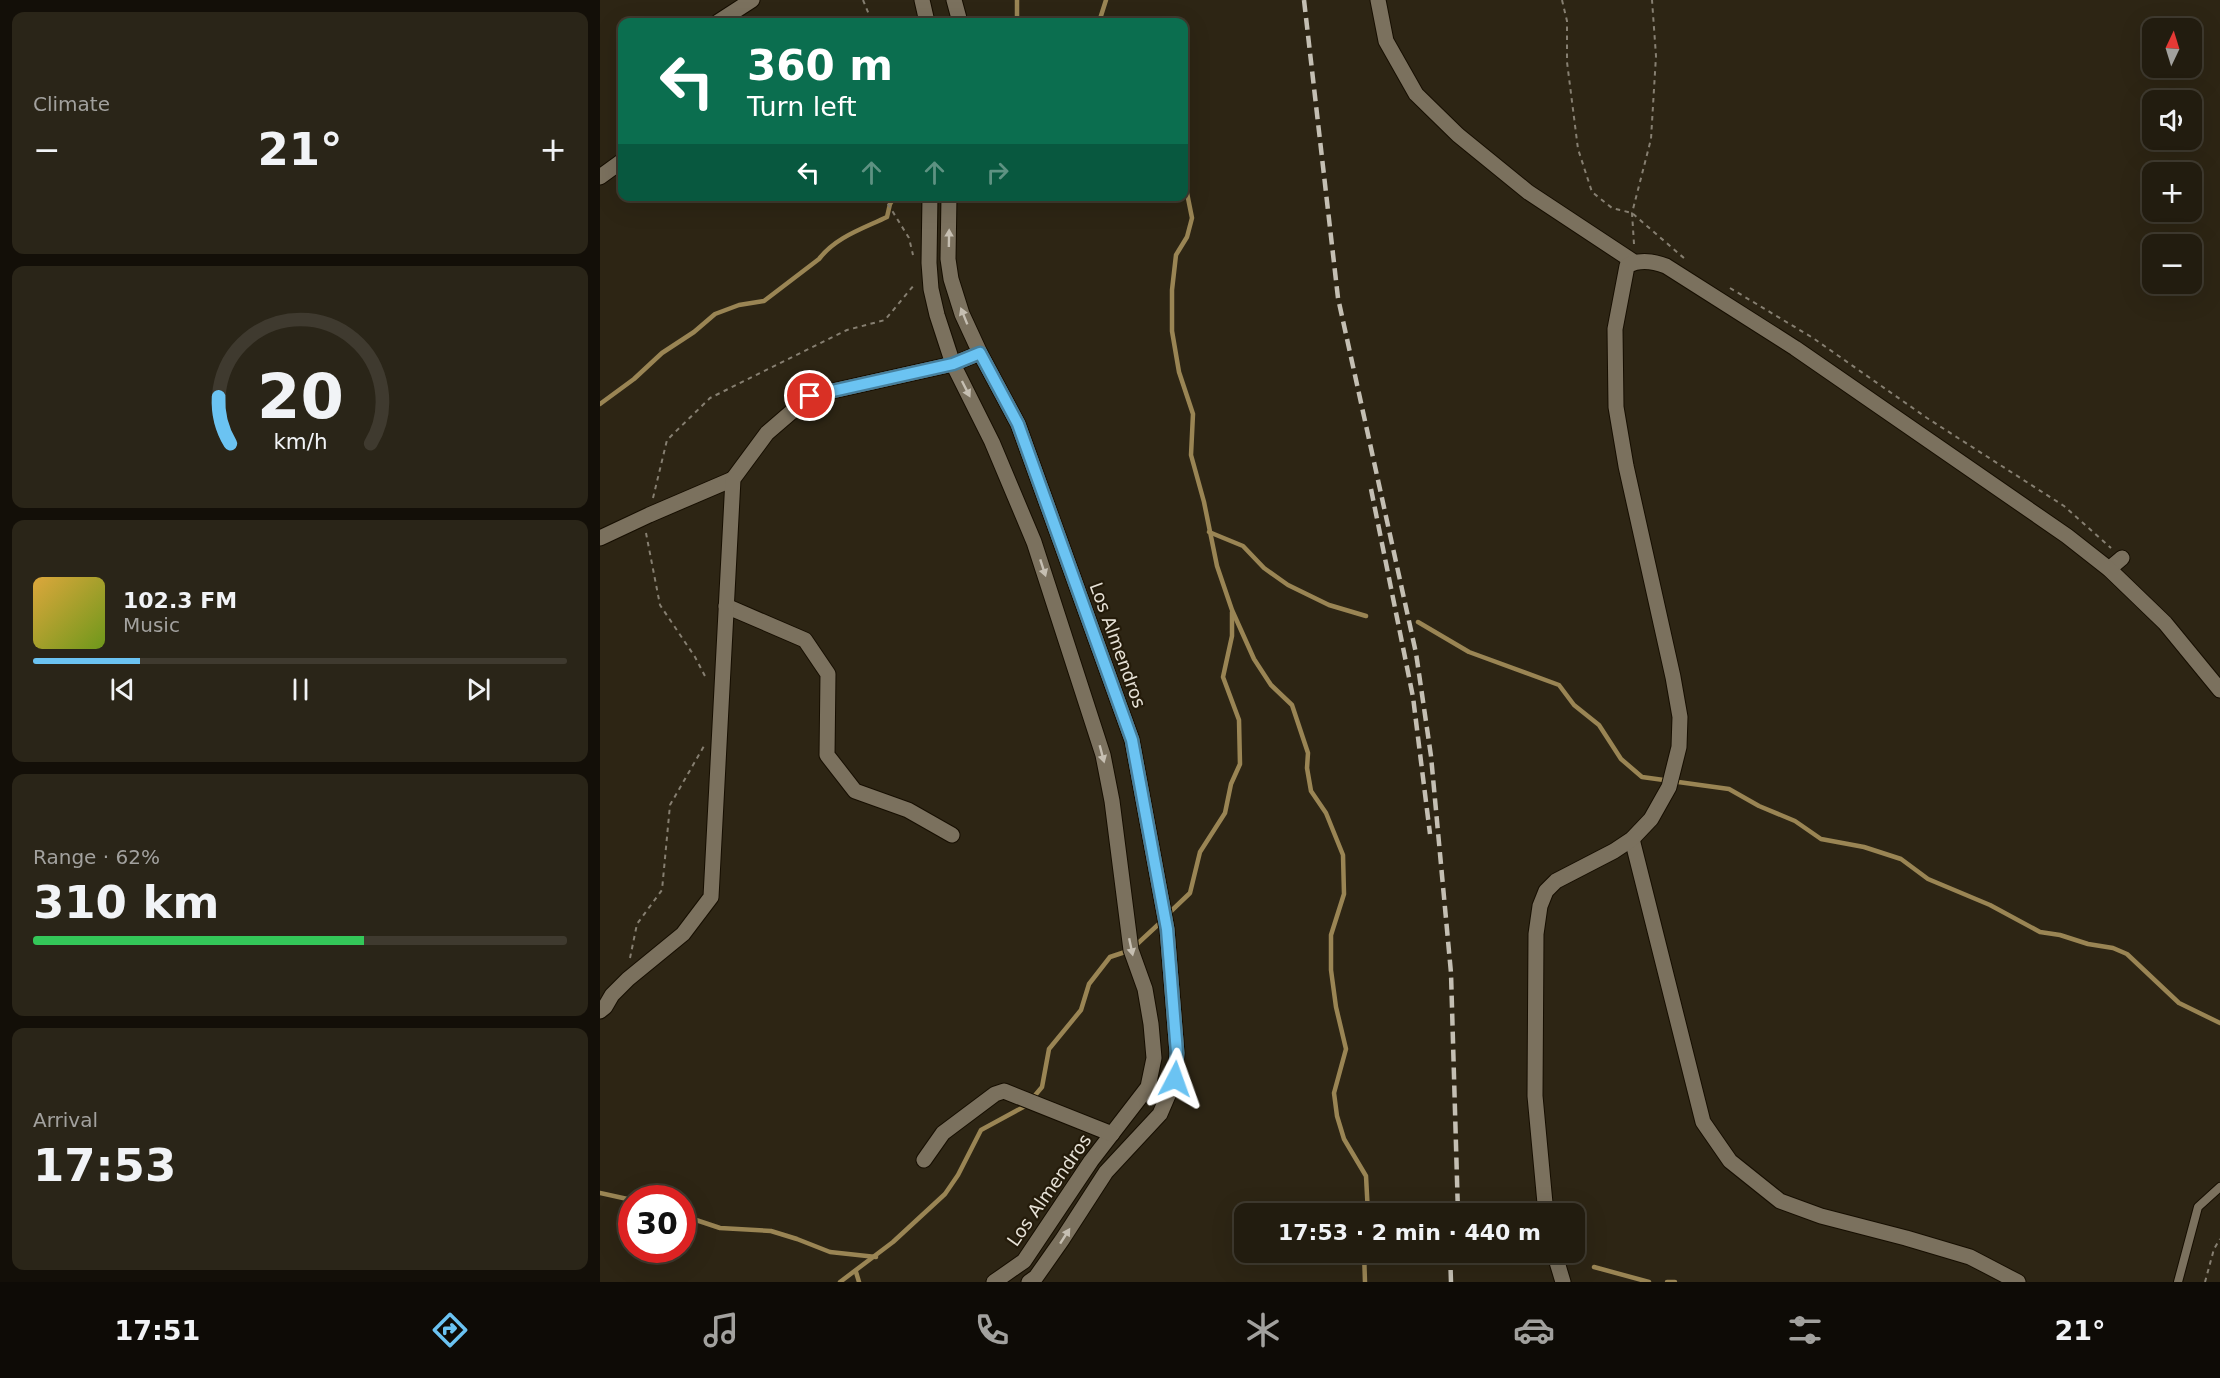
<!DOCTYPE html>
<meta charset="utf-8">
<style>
body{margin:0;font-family:"DejaVu Sans",sans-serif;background:#2a2518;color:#f1f3f6;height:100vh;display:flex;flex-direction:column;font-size:22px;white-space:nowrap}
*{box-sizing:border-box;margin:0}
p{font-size:20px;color:#a2a19e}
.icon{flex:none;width:33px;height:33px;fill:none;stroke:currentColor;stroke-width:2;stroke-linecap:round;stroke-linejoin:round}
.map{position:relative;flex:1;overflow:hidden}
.details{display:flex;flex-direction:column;gap:12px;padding:12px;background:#130f08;width:600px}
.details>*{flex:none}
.top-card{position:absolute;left:18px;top:18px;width:570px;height:183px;border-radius:12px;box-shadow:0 6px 24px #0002,0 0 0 2px #3f3a2f;background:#0b6e4f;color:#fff;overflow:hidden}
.needle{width:39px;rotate:4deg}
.tools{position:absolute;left:1542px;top:18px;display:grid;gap:12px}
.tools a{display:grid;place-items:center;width:60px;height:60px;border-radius:12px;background:#221c0f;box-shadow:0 6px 24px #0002,0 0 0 2px #3f3a2f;font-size:30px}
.speed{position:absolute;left:18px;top:1185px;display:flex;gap:12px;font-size:30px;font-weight:700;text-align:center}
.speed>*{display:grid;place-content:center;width:78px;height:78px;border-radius:50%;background:#221c0f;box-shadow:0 6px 24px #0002,0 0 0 2px #3f3a2f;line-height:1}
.speed .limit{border:9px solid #d22;background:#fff;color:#111}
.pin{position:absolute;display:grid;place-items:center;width:51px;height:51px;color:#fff;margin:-26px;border:3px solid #fff;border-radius:50%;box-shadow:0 2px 6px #0007}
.me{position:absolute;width:66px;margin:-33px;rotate:4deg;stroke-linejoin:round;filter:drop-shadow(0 0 4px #0008)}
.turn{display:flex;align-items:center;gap:21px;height:126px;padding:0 30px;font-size:27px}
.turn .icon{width:78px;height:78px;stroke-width:2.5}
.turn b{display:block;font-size:42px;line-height:51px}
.lanes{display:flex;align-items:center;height:57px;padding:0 30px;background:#0003;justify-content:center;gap:30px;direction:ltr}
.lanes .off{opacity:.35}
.big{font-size:45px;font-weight:700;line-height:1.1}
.details .card{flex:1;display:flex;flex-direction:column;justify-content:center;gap:9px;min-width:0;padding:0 21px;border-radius:12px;background:#2a2518}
.details .dial{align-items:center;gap:0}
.dial svg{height:156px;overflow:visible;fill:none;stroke:#3f3a2f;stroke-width:7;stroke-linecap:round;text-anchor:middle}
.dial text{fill:#f1f3f6;stroke:none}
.song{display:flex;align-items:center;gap:18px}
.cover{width:72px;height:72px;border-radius:9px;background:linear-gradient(135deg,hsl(40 70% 55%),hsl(80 70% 35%))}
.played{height:6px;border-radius:3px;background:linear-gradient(90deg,#6bc3f2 20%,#3f3a2f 20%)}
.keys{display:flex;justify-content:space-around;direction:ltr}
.heat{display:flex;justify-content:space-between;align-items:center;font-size:33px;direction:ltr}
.charge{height:9px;border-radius:4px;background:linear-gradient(90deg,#34c759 62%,#3f3a2f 0)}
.trip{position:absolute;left:634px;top:1203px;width:351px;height:60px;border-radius:12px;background:#221c0f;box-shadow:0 6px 24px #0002,0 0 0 2px #3f3a2f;font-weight:700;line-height:60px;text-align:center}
.tab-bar{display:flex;height:96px;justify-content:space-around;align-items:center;background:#0e0b06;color:#a2a19e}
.tab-bar .icon{width:42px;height:42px}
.tab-bar .active{color:#6bc3f2}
.tab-bar b{font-size:27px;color:#f1f3f6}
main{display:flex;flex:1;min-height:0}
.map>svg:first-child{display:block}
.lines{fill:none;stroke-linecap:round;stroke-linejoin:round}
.stream{stroke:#9a8554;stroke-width:4.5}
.lane-casing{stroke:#160e01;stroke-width:10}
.street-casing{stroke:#160e01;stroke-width:17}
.path{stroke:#867f71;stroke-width:2;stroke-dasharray:4.5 4.5;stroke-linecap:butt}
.lane{stroke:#7b715e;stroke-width:8}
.street{stroke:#7b715e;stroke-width:15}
.rail{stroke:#c4bfb3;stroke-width:4.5;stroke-dasharray:12 6;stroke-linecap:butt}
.oneway{fill:#c6bfb2}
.route-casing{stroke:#467f9d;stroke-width:15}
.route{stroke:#6bc3f2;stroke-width:10}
.labels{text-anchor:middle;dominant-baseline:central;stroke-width:4.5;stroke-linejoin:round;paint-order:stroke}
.street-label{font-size:18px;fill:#e6e1d6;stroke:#241b0a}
</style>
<main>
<section class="details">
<div class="card"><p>Climate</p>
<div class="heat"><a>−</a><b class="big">21°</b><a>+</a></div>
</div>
<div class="card dial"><svg viewBox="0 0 100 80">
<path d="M14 69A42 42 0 1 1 86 69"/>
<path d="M14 69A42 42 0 0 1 8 45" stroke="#6bc3f2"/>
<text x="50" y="56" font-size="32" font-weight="700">20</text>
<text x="50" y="72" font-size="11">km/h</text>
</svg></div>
<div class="card">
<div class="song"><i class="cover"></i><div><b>102.3 FM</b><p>Music</p></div></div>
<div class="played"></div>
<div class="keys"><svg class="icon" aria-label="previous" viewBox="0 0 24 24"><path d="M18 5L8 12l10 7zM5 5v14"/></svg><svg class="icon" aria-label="pause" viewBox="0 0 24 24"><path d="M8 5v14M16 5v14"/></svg><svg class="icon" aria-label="next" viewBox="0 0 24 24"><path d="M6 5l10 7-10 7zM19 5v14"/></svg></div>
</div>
<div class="card"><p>Range · 62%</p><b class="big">310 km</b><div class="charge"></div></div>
<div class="card"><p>Arrival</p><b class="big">17:53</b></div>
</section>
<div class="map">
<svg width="1620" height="1282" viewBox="0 0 1620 1282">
<rect width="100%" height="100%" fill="#2d2514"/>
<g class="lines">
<g class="stream">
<polyline points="417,0 417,22"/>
<polyline points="499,22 506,0"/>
<polyline points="584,187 587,193 592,218 587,237 576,255 572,290 572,331 579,372 593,414 591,455 604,502 617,566 632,610 654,659 671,685 692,705 708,753 707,768 711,791 726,813 743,855 744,894 731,935 731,970 736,1007 746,1049 734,1093 737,1116 744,1139 766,1176 768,1214"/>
<path d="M 0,404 L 34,379 L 62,353 L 94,332 L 115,314 L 139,305 L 164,301 L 219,259 C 236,237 262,229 287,217 L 290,204 L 295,196"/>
<polyline points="609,532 643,546 664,568 688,585 729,605 766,616"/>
<polyline points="818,622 869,652 959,685 974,705 999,725 1021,759 1042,777 1129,789 1159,806 1195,821 1221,839 1264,847 1301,859 1328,879 1390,905 1440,932 1460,935 1488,944 1513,948 1527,954 1579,1003 1620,1023"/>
<polyline points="567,915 590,893 600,852 625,813 631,784 640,764 639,720 623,677 632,636 632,612"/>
<polyline points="535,946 562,921"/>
<polyline points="0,1193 32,1200"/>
<polyline points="82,1211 96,1220 120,1228 171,1231 197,1239 230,1252 276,1257"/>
<polyline points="764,1252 765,1282"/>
<polyline points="994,1267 1049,1282"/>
<polyline points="256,1272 259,1282"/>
<polyline points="240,1282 293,1242 345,1194 358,1175 381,1130 427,1105 442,1087 449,1049 481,1010 489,984 510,957 528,951"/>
<polyline points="1067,1282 1075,1282"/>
</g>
<defs>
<polyline id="lane" points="1578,1282 1598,1207 1620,1187"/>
<g id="street">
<polyline points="322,0 327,22"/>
<polyline points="354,0 360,22"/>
<polyline points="778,0 786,41 816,94 858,135 928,192 1034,262"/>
<polyline points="118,22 152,0"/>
<polyline points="0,177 22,161"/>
<polyline points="330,196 329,263 331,289 337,315 353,364 392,442 434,542 503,755 512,801 531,950 545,989 551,1024 554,1058 548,1087 491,1161 424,1261 394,1282"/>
<polyline points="349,196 348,259 351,279 362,314 380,353 418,424 532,740 567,929 577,1053 575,1079 560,1114 506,1172 462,1240 436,1277 429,1282"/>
<polyline points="0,538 49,515 133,479"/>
<polyline points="1509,569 1522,558"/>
<polyline points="126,606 205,640 228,674 227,755 255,791 308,810 352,835"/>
<polyline points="1032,839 1103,1122 1130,1161 1180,1201 1221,1216 1306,1238 1370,1257 1418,1282"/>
<polyline points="0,1011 5,1007 12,995 28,979 83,934 111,897 133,479 167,433 210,396 353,364 380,353"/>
<polyline points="324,1160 343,1133 395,1094 404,1091 512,1134"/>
<path d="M 946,1214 L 935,1096 L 936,934 L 940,906 L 946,891 L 956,881 L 1014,851 L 1032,839 L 1051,819 L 1069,787 L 1079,747 L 1080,717 L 1073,677 L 1026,466 L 1016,407 L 1015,329 L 1027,266 C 1039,259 1053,261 1066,266 L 1195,348 L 1467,536 L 1509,569 L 1565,623 L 1620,690"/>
<polyline points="954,1252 963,1282"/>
</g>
</defs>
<use href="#lane" class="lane-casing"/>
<use href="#street" class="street-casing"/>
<g class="path">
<polyline points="263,0 272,22"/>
<polyline points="962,0 967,21 967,62 978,149 992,192 1012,208 1032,213 1085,259"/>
<polyline points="283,196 309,238 313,255"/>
<polyline points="1034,244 1032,213 1051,139 1056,56 1052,0"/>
<polyline points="1130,288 1213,338 1327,418 1464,506 1511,548"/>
<polyline points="53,498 67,440 110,398 247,330 285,320 314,285 316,286"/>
<polyline points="46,533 60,605 95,657 107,680"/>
<polyline points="30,958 37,924 62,890 70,805 104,746"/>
<polyline points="1605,1282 1614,1249 1620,1239"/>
</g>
<use href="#lane" class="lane"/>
<use href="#street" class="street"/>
<g class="rail">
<polyline points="704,0 738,298 816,653 831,756 851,973 858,1214"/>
<polyline points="771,489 813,697 830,834"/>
<polyline points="850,1252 851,1282"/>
</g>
</g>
<defs><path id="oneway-solid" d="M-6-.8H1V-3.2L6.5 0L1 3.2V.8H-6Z" transform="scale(1.5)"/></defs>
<g class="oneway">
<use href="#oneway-solid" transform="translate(349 238) rotate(-89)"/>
<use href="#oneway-solid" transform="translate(364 316) rotate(-112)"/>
<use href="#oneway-solid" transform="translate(366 389) rotate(63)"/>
<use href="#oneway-solid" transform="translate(443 568) rotate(72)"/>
<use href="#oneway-solid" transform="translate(502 754) rotate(75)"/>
<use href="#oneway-solid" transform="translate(531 947) rotate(78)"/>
<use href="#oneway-solid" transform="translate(465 1236) rotate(-57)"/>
</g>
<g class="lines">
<defs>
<polyline id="route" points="210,396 353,364 380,353 418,424 532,740 567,929 577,1053 575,1079"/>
</defs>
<use href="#route" class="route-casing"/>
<use href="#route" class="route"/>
</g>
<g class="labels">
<g class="street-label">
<text transform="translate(518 645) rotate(70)">Los Almendros</text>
<text transform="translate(449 1190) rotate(-55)">Los Almendros</text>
</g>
</g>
</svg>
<div class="tools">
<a><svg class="needle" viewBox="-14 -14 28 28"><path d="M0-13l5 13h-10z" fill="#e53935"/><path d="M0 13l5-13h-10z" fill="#a2a19e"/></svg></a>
<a><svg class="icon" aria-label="sound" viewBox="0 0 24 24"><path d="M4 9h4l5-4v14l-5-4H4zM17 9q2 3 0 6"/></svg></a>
<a>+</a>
<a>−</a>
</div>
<div class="speed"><div class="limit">30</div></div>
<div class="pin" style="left:210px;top:396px;background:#d93025"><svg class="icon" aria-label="arrive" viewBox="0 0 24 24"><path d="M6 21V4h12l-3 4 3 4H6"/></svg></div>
<svg class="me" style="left:575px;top:1079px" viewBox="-20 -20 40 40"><path d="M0-17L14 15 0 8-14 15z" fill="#6bc3f2" stroke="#fff" stroke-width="4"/></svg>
<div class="trip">17:53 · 2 min · 440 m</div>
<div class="top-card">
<div class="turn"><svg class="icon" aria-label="left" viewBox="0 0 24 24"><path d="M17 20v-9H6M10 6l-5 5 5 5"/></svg><div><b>360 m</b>Turn left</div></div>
<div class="lanes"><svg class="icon" aria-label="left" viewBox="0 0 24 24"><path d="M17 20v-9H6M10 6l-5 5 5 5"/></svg><svg class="icon off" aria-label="ahead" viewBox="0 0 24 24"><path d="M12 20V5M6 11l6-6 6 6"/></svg><svg class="icon off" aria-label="ahead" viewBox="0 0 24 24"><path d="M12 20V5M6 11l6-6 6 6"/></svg><svg class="icon off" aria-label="right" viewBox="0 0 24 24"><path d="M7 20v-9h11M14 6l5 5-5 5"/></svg></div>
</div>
</div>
</main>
<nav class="tab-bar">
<b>17:51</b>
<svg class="icon active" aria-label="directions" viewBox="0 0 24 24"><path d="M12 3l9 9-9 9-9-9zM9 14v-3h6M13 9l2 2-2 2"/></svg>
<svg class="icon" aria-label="music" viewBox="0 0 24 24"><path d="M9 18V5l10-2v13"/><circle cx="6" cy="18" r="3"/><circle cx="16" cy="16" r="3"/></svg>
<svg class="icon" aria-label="phone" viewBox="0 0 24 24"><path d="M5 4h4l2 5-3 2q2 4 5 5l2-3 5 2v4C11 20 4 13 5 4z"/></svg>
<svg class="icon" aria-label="climate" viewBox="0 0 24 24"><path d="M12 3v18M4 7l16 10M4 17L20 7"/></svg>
<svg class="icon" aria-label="car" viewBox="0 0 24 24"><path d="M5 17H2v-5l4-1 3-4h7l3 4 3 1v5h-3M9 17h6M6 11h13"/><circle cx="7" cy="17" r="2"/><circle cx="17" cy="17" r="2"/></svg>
<svg class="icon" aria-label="filters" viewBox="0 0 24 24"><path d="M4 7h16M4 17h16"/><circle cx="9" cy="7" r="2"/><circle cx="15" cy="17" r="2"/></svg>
<b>21°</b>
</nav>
